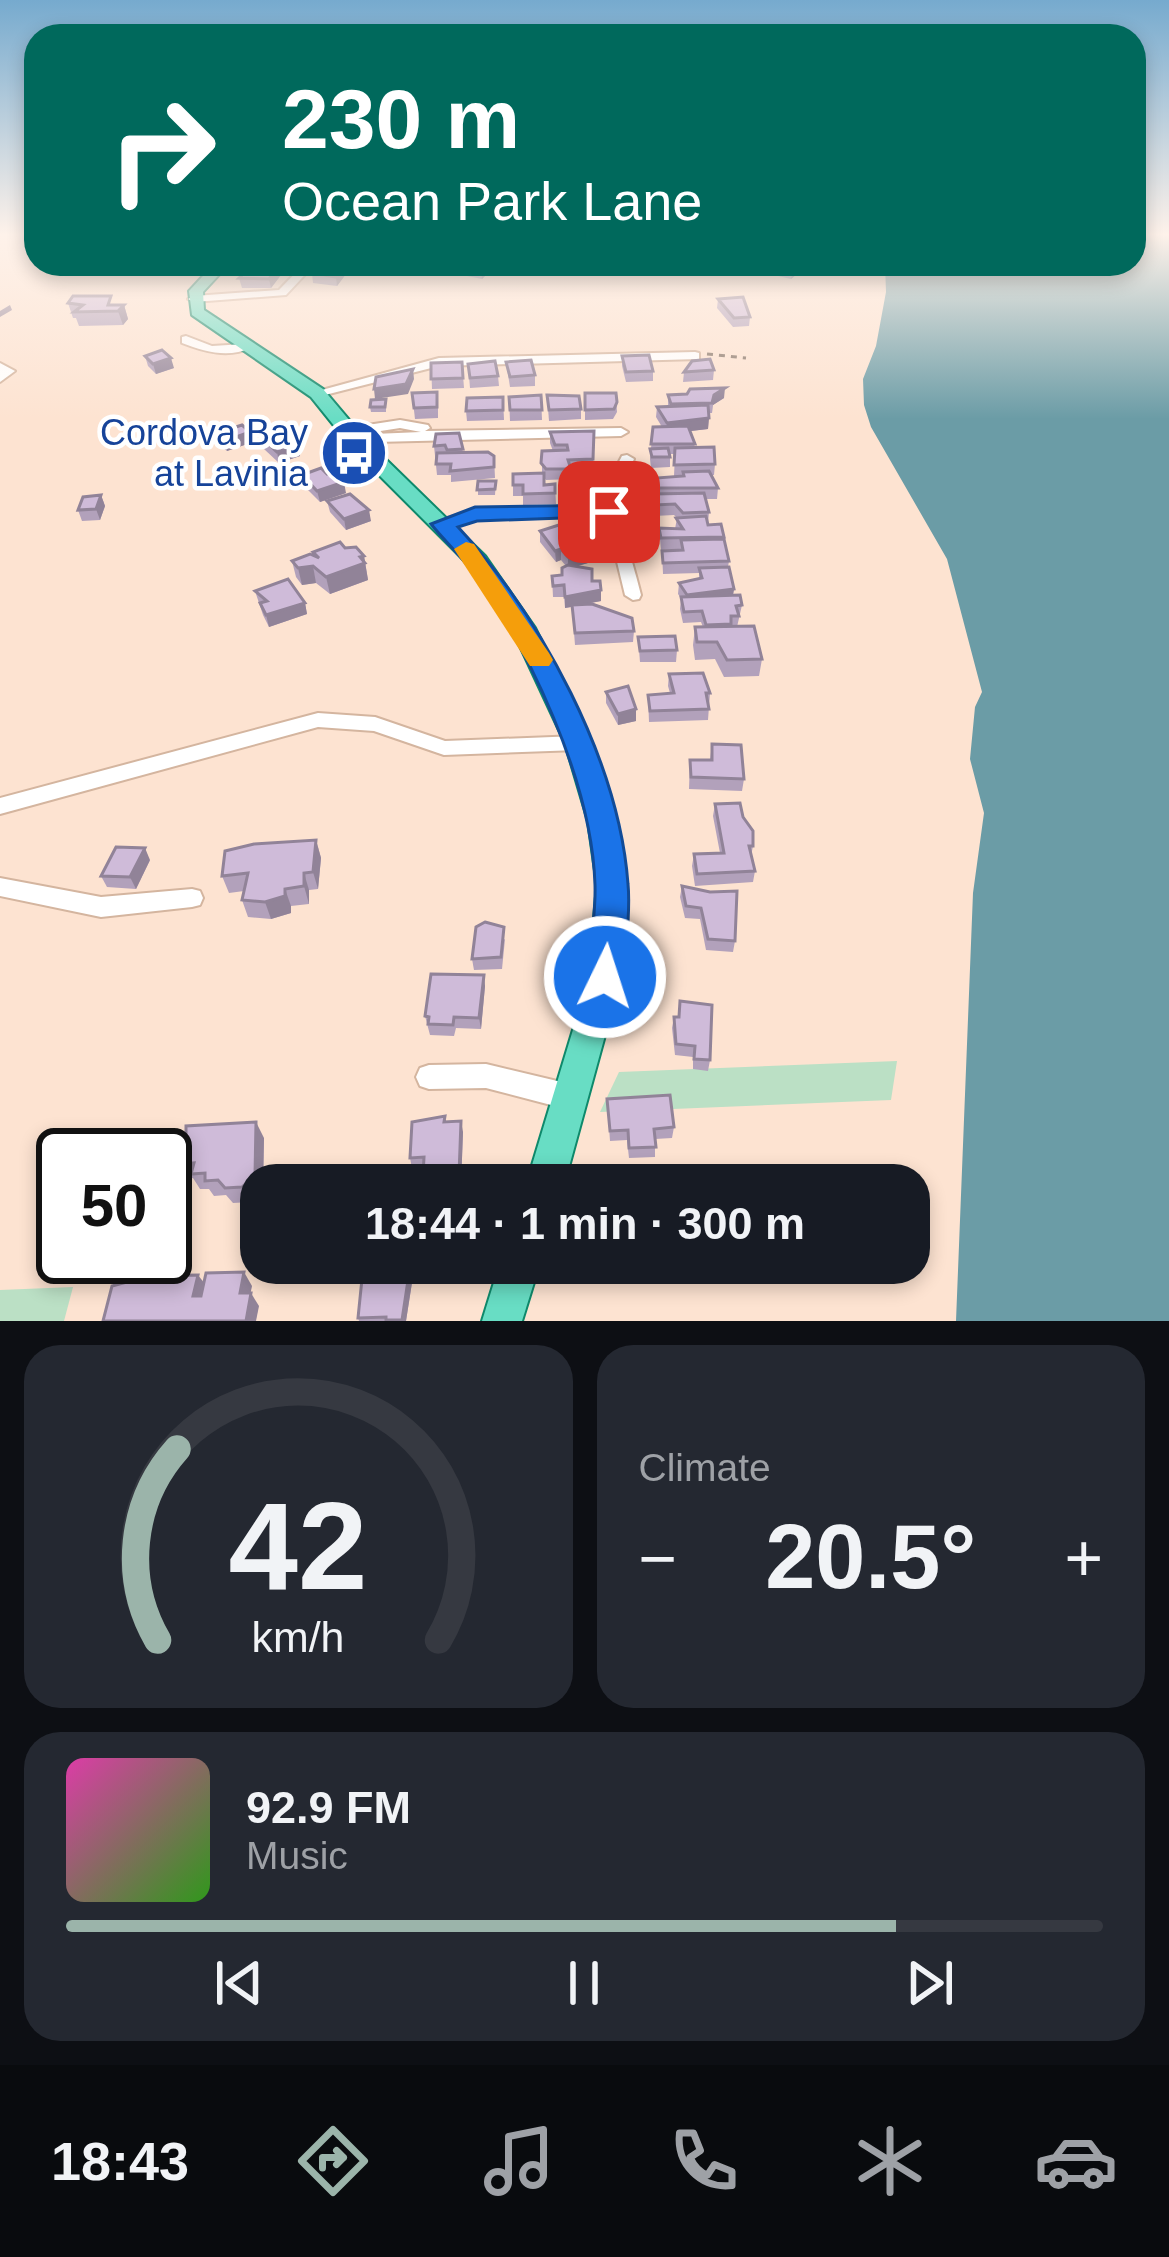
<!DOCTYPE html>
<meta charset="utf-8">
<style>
body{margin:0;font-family:Arial,sans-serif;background:#242831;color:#f1f3f6;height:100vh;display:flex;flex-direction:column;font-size:45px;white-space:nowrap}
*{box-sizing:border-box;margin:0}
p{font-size:39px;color:#9ea1a6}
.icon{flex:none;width:66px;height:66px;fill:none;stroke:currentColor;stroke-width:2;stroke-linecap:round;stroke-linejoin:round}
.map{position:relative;height:1321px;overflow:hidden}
.sheet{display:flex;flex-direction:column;gap:24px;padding:24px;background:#0d0f14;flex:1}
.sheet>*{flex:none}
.banner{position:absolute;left:24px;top:24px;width:1122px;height:252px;border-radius:36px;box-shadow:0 6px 18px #0003;background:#00695c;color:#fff;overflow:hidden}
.speed{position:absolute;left:36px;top:1128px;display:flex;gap:24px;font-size:60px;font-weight:700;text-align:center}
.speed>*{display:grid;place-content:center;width:156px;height:156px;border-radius:50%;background:#171b24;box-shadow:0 6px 18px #0003;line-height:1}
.speed .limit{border:6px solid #111;border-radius:18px;background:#fff;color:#111}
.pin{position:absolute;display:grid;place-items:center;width:102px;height:102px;color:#fff;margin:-51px;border-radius:24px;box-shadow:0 6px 18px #0006}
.me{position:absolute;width:132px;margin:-66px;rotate:4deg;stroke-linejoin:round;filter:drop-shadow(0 0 9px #0008)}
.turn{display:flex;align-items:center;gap:42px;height:252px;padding:0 60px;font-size:54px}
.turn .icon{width:156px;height:156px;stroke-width:2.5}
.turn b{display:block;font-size:84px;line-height:102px}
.big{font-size:90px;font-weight:800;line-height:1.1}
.sheet .tile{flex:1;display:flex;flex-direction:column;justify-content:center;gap:18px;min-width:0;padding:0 42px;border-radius:36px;background:#242831}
.sheet .dial{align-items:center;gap:0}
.dial svg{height:312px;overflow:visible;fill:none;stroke:#363941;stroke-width:7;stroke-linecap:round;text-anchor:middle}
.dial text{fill:#f1f3f6;stroke:none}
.song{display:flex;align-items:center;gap:36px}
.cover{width:144px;height:144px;border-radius:18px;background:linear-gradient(135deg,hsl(320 70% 55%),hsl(110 70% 35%))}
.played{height:12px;border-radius:6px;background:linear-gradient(90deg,#9bb4aa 80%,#363941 80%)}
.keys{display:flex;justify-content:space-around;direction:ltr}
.heat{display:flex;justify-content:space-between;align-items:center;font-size:66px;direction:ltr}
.sheet .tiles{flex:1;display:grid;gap:24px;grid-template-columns:1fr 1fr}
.tile:last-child{grid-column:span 2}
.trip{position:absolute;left:240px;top:1164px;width:690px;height:120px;border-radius:36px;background:#171b24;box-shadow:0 6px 18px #0003;font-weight:800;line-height:120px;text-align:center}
.tab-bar{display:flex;height:192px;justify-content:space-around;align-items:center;background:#090b0e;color:#9ea1a6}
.tab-bar .icon{width:84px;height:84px}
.tab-bar .selected{color:#9bb4aa}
.tab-bar b{font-size:54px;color:#f1f3f6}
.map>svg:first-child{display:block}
.green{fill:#bbe0c5}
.water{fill:#6b9ca6}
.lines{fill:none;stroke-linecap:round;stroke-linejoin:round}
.minor-casing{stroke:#d4b59f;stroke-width:4}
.major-casing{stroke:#0e896b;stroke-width:4}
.path{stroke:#867467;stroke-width:3;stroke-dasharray:6 6;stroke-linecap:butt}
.minor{fill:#fff;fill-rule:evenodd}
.major{fill:#68ddc4;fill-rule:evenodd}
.wall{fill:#b2a1bb}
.shaded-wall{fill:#918398}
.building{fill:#cfbbd9;stroke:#918398;stroke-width:3}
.route{fill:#1a73e8;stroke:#114b97;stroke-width:3}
.slow{fill:#f59e0b}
.labels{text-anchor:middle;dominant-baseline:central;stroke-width:9;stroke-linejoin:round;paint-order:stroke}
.far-transit-label{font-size:36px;fill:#164399;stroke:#fff;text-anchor:end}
</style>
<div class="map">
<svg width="1169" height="1321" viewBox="0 0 1169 1321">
<rect width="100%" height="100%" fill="#fde3d1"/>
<g class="green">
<polygon points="897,1061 891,1100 600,1112 619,1072"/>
<polygon points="73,1287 64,1321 0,1321 0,1290"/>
</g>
<polygon class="water" points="1134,234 1169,234 1169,1321 956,1321 973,893 984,813 970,759 975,707 982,692 947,559 871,427 864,405 863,379 876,346 886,292 885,264 1134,264"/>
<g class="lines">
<defs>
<g id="minor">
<polygon points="304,264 315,264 286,295 194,302 188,299 194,296 279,290"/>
<path d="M 186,336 L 212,346 L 245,344 L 251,348 C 228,358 205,352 182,343 L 182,337 Z"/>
<polygon points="695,352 699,353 699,359 439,366 317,397 311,393 439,358"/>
<polygon points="0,363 15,371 0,382"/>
<polygon points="400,420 428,425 430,428 425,431 621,428 628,432 621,436 376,442 359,448 352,444 374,434 421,432 400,428 361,434 354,430 361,426"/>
<path d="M 627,455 L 634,459 C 609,510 629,544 641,595 L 639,599 L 633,600 L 625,595 L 606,516 L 476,519 L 443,529 L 435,524 L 438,521 L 475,509 L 605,507 L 611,477 L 622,456 Z"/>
<polygon points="318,713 375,717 445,741 578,736 585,738 588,743 585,748 578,750 444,755 374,731 318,727 0,814 0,798"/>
<polygon points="0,878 101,897 192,889 200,891 203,898 200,905 192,907 101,917 0,896"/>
<polygon points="486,1064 574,1085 583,1089 587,1098 583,1107 574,1111 486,1088 429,1089 420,1086 416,1077 420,1068 429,1065"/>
</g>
<g id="major">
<polygon points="214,264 229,264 203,292 204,310 323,389 366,440 485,556 535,628 591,743 616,821 627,885 621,977 564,1185 526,1185 589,977 597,885 588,821 565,743 512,629 469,565 352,448 311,397 192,315 189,291"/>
<polygon points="500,1263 540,1263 522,1321 482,1321"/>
</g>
</defs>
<use href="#minor" class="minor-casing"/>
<use href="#major" class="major-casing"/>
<polyline class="path" points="707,354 746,358"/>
<use href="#minor" class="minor"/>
<use href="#major" class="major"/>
</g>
<g class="wall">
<polygon points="23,234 36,234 36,241 25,241"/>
<polygon points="256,264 289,264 285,269 280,269 281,275 271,288 242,288 239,278"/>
<polygon points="324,264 358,264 351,271 346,270 346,274 337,286 313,283 312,273"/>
<polygon points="408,264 444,264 438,269"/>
<polygon points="452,264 494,264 495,266 482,279 452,273"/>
<polygon points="776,264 804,264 804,268 791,279 778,276"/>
<polygon points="718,299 750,317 749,326 733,327 717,308"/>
<polygon points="68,303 124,305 128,319 123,325 79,326 76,318 73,318"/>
<polygon points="145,356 174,368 156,374 148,366"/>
<polygon points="622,356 653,371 653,381 626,382 622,366"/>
<polygon points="462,362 464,388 432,389 431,363"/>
<polygon points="506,362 535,375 535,386 510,387"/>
<polygon points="468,364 498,376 499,386 470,388"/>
<polygon points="714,370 713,380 683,382 684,372"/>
<polygon points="412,393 438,403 438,418 415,419"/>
<polygon points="585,393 616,393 617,412 613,419 585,420"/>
<polygon points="541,395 542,420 510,421 509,397"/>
<polygon points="547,395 581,409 581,419 549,421"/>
<polygon points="668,395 724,398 713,405 712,413 709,413 708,429 690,431 695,447 715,464 714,475 711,475 718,488 717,499 706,499 709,512 708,523 724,537 729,561 728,567 734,589 733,596 742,605 737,627 762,659 759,676 724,677 715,659 695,660 693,645 695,627 703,627 701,622 683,623 680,609 681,598 678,594 679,583 699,579 699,573 663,574 662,551 681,549 661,550 659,528 675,529 677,518 674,515 654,516 653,505 653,494 657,494 656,478 674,476 675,454 670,454 670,467 651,468 650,459 653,427 662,427 656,417 657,407 668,407"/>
<polygon points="503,397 504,420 467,421 466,411"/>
<polygon points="386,399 386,412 371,412 370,407"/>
<polygon points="594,431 593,470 571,470 571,479 546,480 544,478 544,485 555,484 556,504 523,505 523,496 513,496 513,474 542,473 542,451 553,451 550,443 550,432"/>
<polygon points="217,433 253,442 227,451 219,444"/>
<polygon points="459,433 463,453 494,456 495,478 451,482 451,475 437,475 434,446"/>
<polygon points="262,438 300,456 279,463 264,449"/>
<polygon points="327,474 346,493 320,502 304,486 302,475"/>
<polygon points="478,481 496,481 495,495 478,495"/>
<polygon points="101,495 105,506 100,520 82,521 78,510"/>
<polygon points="327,501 371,521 346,530 330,512"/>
<polygon points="540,531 588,563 576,566 601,590 601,601 585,604 634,631 633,642 575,645 572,607 565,608 564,597 553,597 552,576 562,575 566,566 561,560 556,562 540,542"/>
<polygon points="345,548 364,556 368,580 330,594 316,583 302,585 296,577 292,561 314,556 313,552"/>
<polygon points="255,591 305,603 307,614 269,627 263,615"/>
<polygon points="638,637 677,650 676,662 640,662"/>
<polygon points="669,674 710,693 708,720 649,722 648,695 670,693 668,686"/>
<polygon points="606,692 636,709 636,721 618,725 606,703"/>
<polygon points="712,744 744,779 742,791 689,789 690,760 710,760"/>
<polygon points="715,804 743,817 753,846 751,856 755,871 753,882 695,886 692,866 694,854 720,853 713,816"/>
<polygon points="316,840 321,858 318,889 309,890 309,904 291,906 291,913 271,919 248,917 242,900 244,891 229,893 222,876"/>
<polygon points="150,860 136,889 107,887 101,876"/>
<polygon points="682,886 735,941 733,952 706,950 700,919 685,918 680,897"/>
<polygon points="505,939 502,969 474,970 472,959"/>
<polygon points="485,986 481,1029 456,1028 454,1036 430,1035 425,1016"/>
<polygon points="674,1017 710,1060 708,1071 693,1069 693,1057 675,1055 672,1028"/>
<polygon points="607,1099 674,1127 672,1138 655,1139 655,1157 629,1158 627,1140 610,1141"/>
<polygon points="446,1122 463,1132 461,1184 425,1185 423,1168 412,1168 410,1158"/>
<polygon points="179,1135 264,1138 263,1185 250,1202 233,1203 226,1195 214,1196 209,1189 200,1189 193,1178 188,1179 182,1170 179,1171 177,1181 165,1182 165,1155"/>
<polygon points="63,1257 156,1257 149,1274 98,1277 91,1269 89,1278 56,1280 48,1271"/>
<polygon points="410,1267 413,1276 406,1321 359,1321 358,1318"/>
</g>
<g class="shaded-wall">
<polygon points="487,264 494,264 495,266 482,279 481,270"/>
<polygon points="794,264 804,264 804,268 791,279"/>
<polygon points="345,265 346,274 337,286 336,277"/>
<polygon points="279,266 281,275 271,288 269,279"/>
<polygon points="10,305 12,310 0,317 0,311"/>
<polygon points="124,305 128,319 123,325 118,311"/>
<polygon points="171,358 174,368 156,374 153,364"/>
<polygon points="413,369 414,379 408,394 375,399 374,389"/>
<polygon points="725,388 724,398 713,405 712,413 714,395"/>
<polygon points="709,418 708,429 666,434 667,423"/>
<polygon points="250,432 253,442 227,451 225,441"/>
<polygon points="298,445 300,456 279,463 277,452"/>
<polygon points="344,482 346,493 320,502 317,491"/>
<polygon points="101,495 105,506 100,520 96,509"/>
<polygon points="369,510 371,521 346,530 344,519"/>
<polygon points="561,549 561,560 556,562 555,551"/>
<polygon points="588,551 588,563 568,569 568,557"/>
<polygon points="364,556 368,580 330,594 326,577"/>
<polygon points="313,566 316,583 302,585 298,568"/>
<polygon points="734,589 732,600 686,606 687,595"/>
<polygon points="601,590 601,601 565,608 565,597"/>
<polygon points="305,603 307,614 269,627 266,615"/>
<polygon points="636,709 636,721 618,725 618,714"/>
<polygon points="316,840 321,858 318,889 313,872"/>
<polygon points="145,848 150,860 136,889 130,877"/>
<polygon points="304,873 309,890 309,904 304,886"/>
<polygon points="285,889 291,906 291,913 271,919 265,902"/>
<polygon points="484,975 485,986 481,1029 479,1018"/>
<polygon points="461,1121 463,1132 461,1184 459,1175"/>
<polygon points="256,1122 264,1138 263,1185 261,1185 261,1191 250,1202 242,1187"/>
<polygon points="170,1156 179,1171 177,1181 167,1166"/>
<polygon points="84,1257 94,1257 89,1278 80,1269"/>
<polygon points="145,1257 156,1257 149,1274 141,1265"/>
<polygon points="410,1267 413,1276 406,1321 403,1321"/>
<polygon points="244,1272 252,1286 248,1306 240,1293"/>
<polygon points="198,1275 208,1288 203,1309 193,1296"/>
<polygon points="251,1293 259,1306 256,1321 246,1321"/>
</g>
<g class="building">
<polygon points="454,264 487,264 481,270"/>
<polygon points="253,265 279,266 269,279 239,278"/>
<polygon points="319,265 345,265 336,277 312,273"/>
<polygon points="73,296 111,296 108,305 124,305 118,311 74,312 83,305 68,303"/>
<polygon points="743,297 750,317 734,318 718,299"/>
<polygon points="162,350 171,358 153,364 145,356"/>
<polygon points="649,355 653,371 626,372 622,356"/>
<polygon points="710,359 714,370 684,372 692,361"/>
<polygon points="531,360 535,375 510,377 506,362"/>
<polygon points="495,361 498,376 470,378 468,364"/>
<polygon points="462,362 463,378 431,379 431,363"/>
<polygon points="413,369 406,384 374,389 376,377"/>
<polygon points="725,388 714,395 712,403 671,404 668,395 687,394 690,389"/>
<polygon points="437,392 437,407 414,408 412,393"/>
<polygon points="585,393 616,393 617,402 614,409 585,410"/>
<polygon points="541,395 542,410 510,410 509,397"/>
<polygon points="547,395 579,396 581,409 549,410"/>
<polygon points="503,397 503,410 466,411 467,398"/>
<polygon points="386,399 385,407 370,407 371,400"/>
<polygon points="708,405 709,418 667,423 657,407"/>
<polygon points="242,425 250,432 225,441 217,433"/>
<polygon points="688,426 695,444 651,444 653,427"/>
<polygon points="282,431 298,445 277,452 262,438"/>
<polygon points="594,431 593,459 568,460 571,469 546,469 541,463 542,451 568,450 567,445 555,445 550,432"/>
<polygon points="459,433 463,449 447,450 445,445 434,446 436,434"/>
<polygon points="714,447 715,464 674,465 675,448"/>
<polygon points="668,448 670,457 652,457 650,449"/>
<polygon points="488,452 494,456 494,467 450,471 451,464 436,464 437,453"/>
<polygon points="321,468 327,474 334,472 344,482 317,491 302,475"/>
<polygon points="709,471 718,488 658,488 656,478 684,476 683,472"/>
<polygon points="544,473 544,485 555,484 555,493 523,494 523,485 513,485 513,474"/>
<polygon points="478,481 496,481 495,489 477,490"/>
<polygon points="704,493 709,512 683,513 675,504 655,505 653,494"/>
<polygon points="350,494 369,510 344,519 327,501"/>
<polygon points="101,495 96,509 78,510 83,497"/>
<polygon points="706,516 708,525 721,524 724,537 661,538 659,528 683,529 676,518"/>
<polygon points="562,524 588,551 568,557 561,549 555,551 540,531"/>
<polygon points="724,539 729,561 663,563 662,551 683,550 681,540"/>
<polygon points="340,542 345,548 356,547 364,556 360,557 365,563 326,577 313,566 298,568 292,561 310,554 319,558 313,552"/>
<polygon points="568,565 592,569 592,581 600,581 601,590 565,597 564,585 553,586 552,576 562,575 562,568"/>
<polygon points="729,567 734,589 687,595 679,583 702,578 699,568"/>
<polygon points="288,579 305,603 266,615 260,603 267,601 255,591"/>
<polygon points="740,595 742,605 736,606 739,616 731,616 731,624 706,625 702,611 684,612 681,597"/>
<polygon points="592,604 632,618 634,631 575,633 572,605"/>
<polygon points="754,626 762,659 727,660 717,642 697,642 695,627"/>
<polygon points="675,636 677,650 640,651 638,637"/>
<polygon points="703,673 710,693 706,693 709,709 650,711 648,695 674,693 669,674"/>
<polygon points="628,686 636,709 618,714 606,692"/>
<polygon points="712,744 741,745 744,779 691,777 690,760 712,760"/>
<polygon points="740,803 743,817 753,831 753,846 749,846 755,871 697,874 694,854 724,853 715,804"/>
<polygon points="316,840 313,872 304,873 304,886 285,889 285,896 265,902 242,900 248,873 222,876 225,851 254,844"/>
<polygon points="116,847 145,848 130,877 101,876"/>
<polygon points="682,886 710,892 737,891 735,941 708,939 701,908 686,906"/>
<polygon points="485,922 504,927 501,957 472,959 476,927"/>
<polygon points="431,974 484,975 479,1018 454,1017 453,1025 428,1024 429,1017 425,1016"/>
<polygon points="680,1001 712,1005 710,1060 694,1059 695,1046 676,1044 674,1017 679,1017"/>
<polygon points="670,1095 674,1127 654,1129 656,1147 629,1148 628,1130 610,1131 607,1099"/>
<polygon points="445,1116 444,1122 461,1121 459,1175 423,1176 424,1157 410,1158 412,1122"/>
<polygon points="256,1122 255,1175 242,1187 225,1188 218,1180 205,1181 205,1173 191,1174 194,1163 178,1164 180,1154 170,1156 167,1166 165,1167 165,1155 112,1155 119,1133 176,1131 175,1135 186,1134 186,1126"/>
<polygon points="59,1231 63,1231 63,1257 84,1257 80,1269 48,1271"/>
<polygon points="94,1257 145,1257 141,1265 90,1268"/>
<polygon points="410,1267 402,1320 386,1320 386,1317 358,1318 363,1269"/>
<polygon points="244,1272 240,1293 251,1293 246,1321 103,1321 112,1286 127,1282 128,1276 198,1275 193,1296 201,1296 206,1273"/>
</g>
<linearGradient id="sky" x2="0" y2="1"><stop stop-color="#76aace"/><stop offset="0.56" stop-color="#fef2ea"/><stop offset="1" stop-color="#fef2ea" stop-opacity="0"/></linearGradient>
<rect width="1169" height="419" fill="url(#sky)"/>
<path class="route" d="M 609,505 L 620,512 L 617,516 L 477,521 L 458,527 C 541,616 619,761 628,884 C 631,914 625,947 624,977 L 618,988 L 605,993 L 593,988 L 587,977 C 590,947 596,915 595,885 C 592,783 529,645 467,565 C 456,551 442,538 431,524 L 475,507 Z"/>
<polygon class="slow" points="466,542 474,544 549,653 553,660 549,666 530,666 454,549"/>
<defs>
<symbol id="bus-disc" viewBox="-11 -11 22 22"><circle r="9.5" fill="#1a4fb4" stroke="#fff"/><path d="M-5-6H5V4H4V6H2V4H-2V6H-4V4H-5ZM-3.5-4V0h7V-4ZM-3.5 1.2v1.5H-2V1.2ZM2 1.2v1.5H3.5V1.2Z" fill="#fff"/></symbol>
</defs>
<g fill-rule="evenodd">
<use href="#bus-disc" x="316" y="415" width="76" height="76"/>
</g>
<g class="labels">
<g class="far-transit-label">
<text x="308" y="432">Cordova Bay<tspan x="308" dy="41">at Lavinia</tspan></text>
</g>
</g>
</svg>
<div class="speed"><div class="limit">50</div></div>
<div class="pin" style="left:609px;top:512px;background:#d93025"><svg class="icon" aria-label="arrive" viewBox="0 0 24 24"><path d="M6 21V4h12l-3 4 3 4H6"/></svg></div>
<svg class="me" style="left:605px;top:977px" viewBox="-20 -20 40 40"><circle r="17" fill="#1a73e8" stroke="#fff" stroke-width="3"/><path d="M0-11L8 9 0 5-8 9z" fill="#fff"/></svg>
<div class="trip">18:44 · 1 min · 300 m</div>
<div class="banner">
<div class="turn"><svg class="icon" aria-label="right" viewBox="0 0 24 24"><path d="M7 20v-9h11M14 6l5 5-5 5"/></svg><div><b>230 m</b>Ocean Park Lane</div></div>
</div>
</div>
<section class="sheet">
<div class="tiles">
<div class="tile dial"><svg viewBox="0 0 100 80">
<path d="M14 69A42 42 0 1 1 86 69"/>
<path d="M14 69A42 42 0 0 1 19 20" stroke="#9bb4aa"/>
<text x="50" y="56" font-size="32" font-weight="700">42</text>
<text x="50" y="72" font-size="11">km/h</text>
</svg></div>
<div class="tile"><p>Climate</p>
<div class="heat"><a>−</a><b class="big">20.5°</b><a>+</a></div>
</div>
<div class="tile">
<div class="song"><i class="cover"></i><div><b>92.9 FM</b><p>Music</p></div></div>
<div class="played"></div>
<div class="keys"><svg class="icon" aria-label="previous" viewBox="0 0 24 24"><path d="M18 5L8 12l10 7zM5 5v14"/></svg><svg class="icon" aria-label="pause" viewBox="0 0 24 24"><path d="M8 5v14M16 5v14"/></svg><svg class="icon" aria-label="next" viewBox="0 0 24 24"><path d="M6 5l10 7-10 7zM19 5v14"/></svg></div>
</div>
</div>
</section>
<nav class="tab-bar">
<b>18:43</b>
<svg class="icon selected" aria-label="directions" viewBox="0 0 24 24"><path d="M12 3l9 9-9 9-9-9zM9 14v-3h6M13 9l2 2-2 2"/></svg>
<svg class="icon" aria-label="music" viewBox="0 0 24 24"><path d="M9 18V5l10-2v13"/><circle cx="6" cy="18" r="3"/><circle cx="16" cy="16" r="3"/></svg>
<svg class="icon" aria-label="phone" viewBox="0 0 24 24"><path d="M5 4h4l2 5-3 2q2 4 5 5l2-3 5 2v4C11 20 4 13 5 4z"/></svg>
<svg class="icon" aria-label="climate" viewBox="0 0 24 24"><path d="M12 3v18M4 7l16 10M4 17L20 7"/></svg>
<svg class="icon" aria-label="car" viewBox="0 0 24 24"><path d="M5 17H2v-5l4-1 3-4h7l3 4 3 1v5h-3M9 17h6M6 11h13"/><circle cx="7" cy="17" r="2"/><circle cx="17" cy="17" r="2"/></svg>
</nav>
